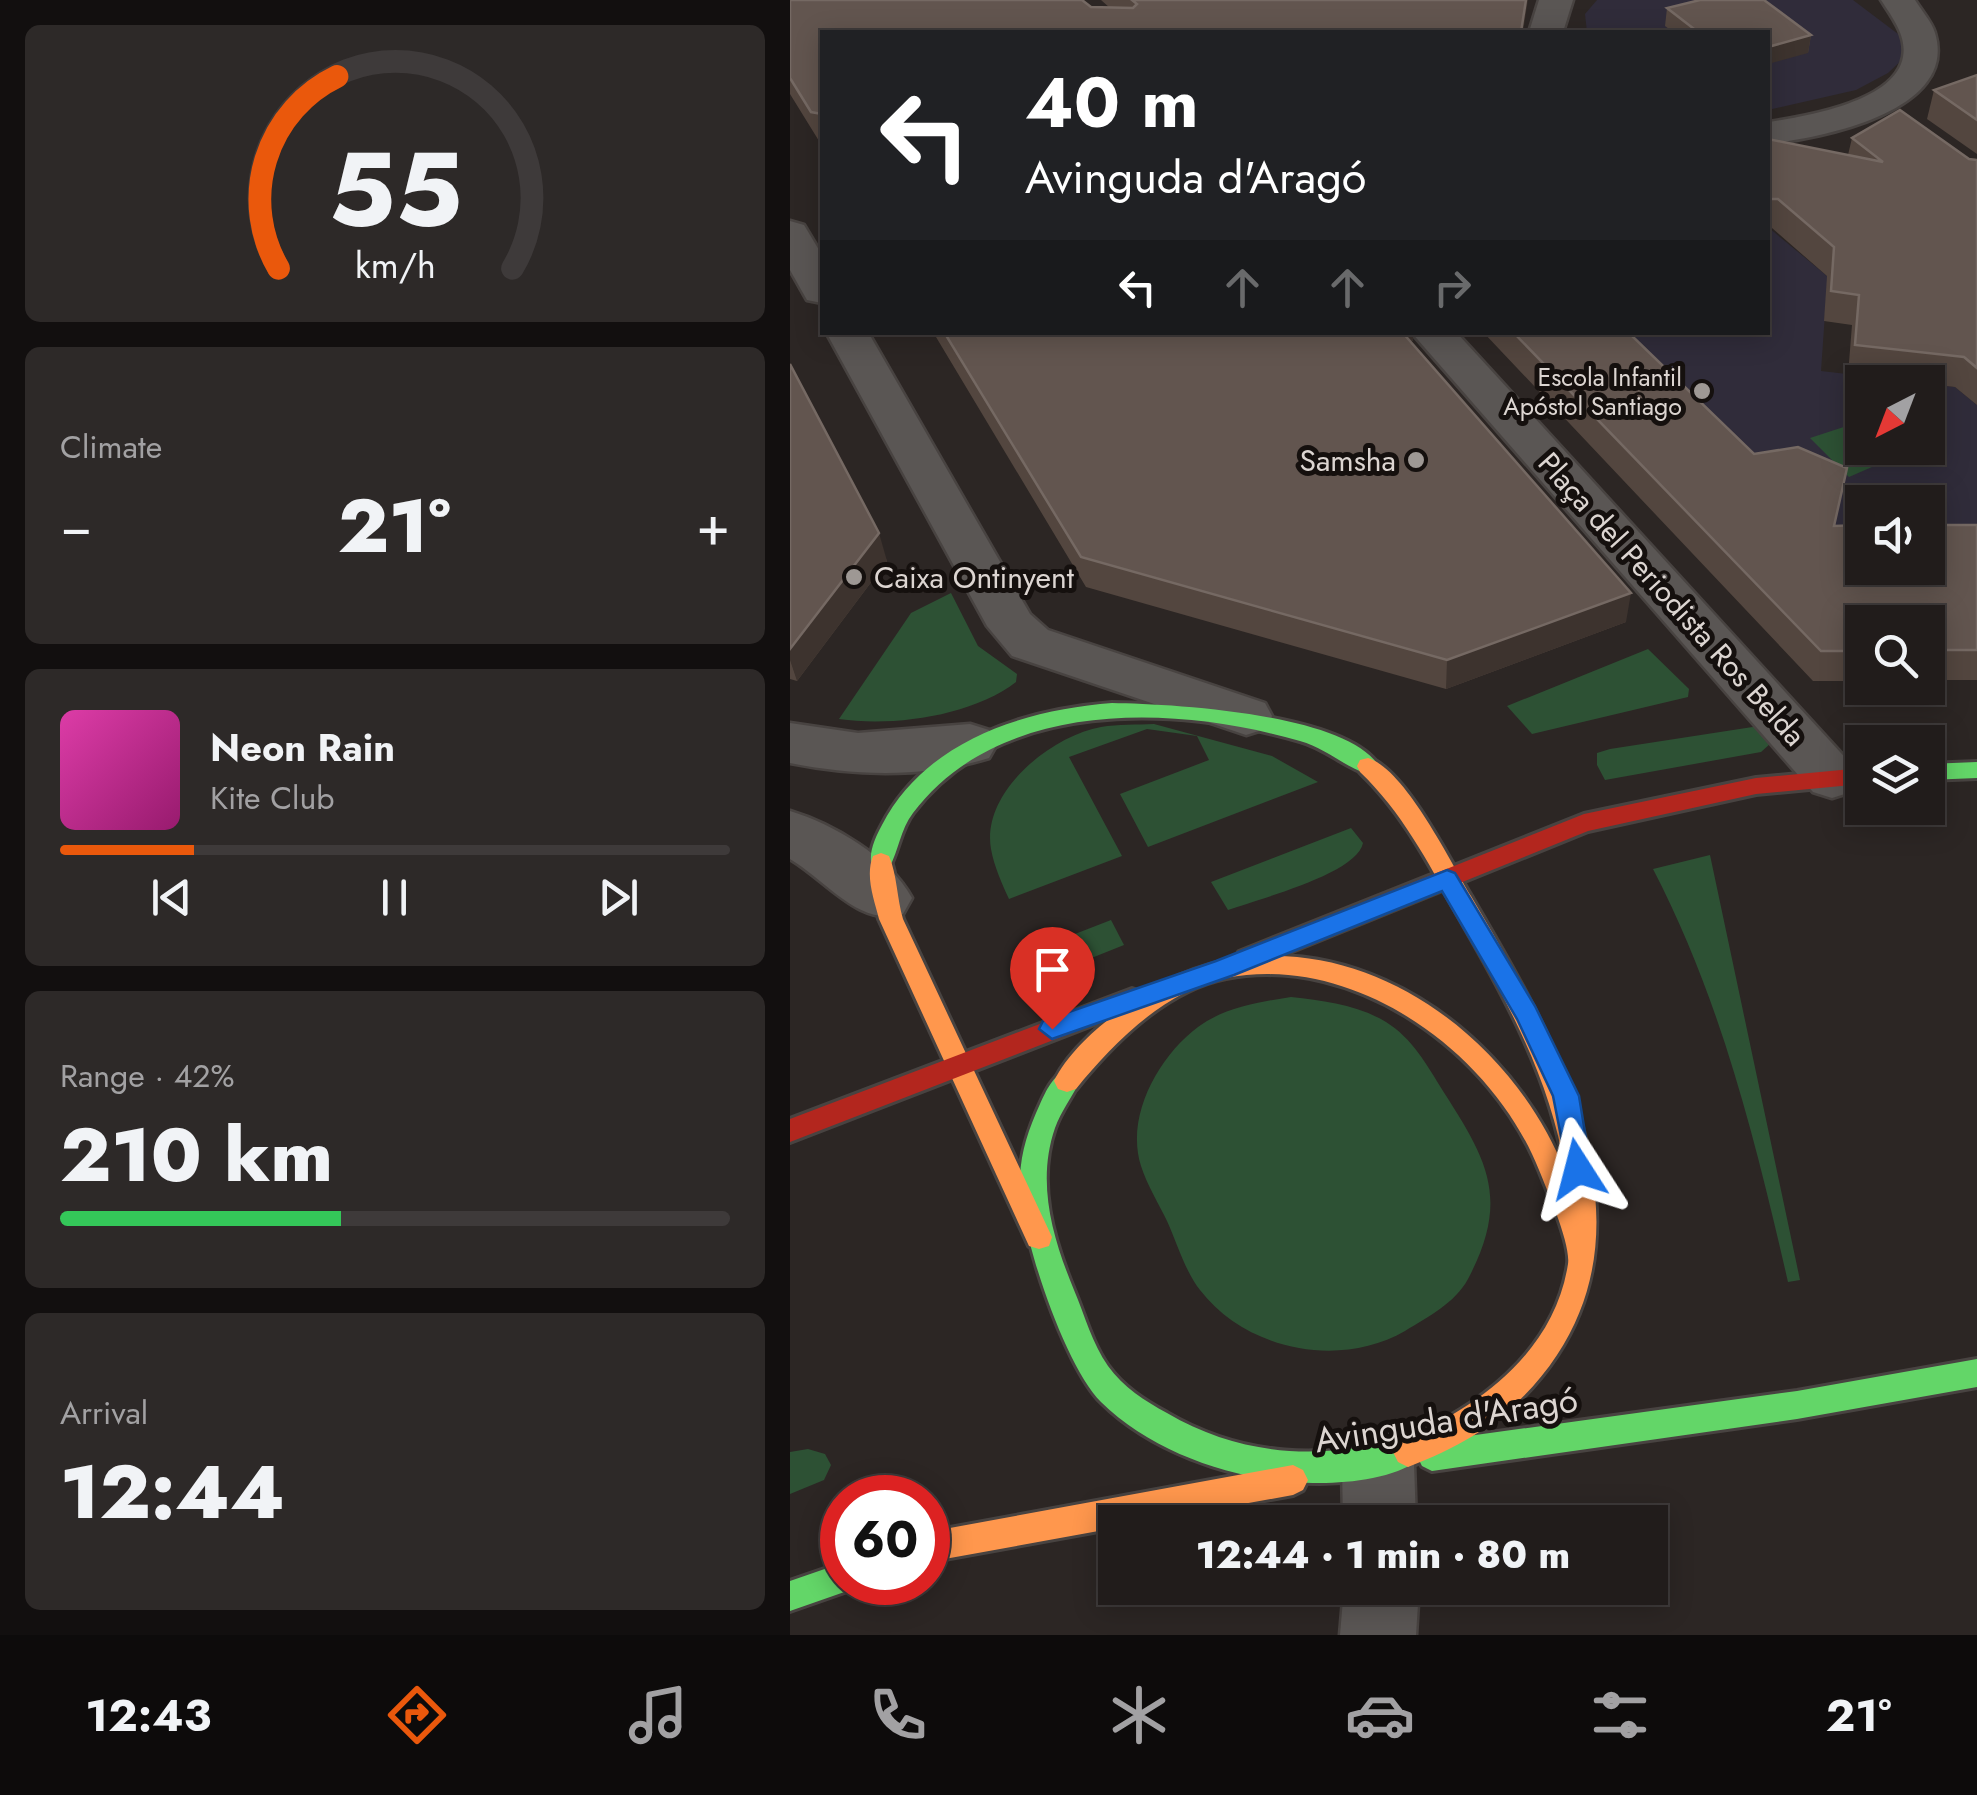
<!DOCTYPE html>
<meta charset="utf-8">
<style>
body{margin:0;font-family:Jost,sans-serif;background:#2d2928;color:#f1f3f6;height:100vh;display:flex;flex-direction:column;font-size:38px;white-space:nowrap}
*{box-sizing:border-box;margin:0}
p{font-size:32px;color:#a2a1a3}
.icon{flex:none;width:55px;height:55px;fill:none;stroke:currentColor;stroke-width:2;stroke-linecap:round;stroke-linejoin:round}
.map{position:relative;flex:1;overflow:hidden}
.side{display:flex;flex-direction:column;gap:25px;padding:25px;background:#120f0f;width:790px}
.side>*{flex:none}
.hud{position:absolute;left:30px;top:30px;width:950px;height:305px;border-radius:0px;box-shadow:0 5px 25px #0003,0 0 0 2px #3e3a3a;background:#202124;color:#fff;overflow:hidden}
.needle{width:65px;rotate:222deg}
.tools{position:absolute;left:1055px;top:365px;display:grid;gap:20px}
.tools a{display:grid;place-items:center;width:100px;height:100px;border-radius:0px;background:#211c1b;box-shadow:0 5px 25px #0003,0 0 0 2px #3e3a3a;font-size:50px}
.speed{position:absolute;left:30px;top:1475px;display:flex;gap:20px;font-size:50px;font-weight:700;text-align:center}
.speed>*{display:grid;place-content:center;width:130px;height:130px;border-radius:50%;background:#211c1b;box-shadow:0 5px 25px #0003,0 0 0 2px #3e3a3a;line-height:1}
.speed .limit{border:15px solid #d22;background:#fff;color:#111}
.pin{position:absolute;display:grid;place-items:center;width:85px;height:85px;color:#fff;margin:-102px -42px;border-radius:50% 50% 50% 0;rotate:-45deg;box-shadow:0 0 10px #0007}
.pin .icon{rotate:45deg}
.me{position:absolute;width:110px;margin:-55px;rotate:351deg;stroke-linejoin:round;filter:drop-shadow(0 0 8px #0008)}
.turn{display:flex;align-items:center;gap:35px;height:210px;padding:0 40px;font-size:45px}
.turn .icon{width:130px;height:130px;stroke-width:2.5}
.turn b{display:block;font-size:70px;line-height:85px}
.lanes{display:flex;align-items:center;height:95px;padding:0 40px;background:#0003;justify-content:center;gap:50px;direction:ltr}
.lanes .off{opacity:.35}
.big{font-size:75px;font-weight:800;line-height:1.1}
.side .card{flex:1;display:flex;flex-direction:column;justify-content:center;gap:15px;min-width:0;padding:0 35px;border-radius:15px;background:#2d2928}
.side .dial{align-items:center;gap:0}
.dial svg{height:260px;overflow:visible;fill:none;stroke:#3e3a3a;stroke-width:7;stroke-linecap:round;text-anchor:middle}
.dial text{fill:#f1f3f6;stroke:none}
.song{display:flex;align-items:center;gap:30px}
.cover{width:120px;height:120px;border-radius:15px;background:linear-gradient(135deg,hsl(320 70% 55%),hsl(320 70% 35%))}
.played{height:10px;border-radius:5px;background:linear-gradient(90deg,#ea580c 20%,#3e3a3a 20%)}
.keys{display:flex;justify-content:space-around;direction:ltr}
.heat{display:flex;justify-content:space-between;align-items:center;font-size:55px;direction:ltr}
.charge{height:15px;border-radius:8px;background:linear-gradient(90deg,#34c759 42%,#3e3a3a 0)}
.trip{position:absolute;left:308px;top:1505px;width:570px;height:100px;border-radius:0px;background:#211c1b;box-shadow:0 5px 25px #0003,0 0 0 2px #3e3a3a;font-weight:800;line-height:100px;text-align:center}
.tabs{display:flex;height:160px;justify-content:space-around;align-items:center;background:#0d0b0b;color:#a2a1a3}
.tabs .icon{width:70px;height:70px}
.tabs .on{color:#ea580c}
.tabs b{font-size:45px;color:#f1f3f6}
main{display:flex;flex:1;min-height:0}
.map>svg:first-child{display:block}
.education{fill:#302c3a}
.green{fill:#2d5134}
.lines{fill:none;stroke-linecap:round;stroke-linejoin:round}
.street-casing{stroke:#484341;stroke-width:5}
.fast-casing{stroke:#484341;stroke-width:6}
.slow-casing{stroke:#484341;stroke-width:6}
.jam-casing{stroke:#484341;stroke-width:6}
.street{fill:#5a5654;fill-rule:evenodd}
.fast{fill:#63d668;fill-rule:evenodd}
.slow{fill:#ff974d;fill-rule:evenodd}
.jam{fill:#b3261e;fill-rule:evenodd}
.wall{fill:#53463f}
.shaded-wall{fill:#3d332e}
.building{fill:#62554f;stroke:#756963;stroke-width:2.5}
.route{fill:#1a73e8;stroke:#114b97;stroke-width:2.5}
.poi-dot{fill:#9e9894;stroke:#15100e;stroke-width:4}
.labels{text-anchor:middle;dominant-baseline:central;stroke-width:10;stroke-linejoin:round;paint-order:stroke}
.far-poi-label{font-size:25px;fill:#dcd5d1;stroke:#15100e;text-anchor:end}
.poi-label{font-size:30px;fill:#dcd5d1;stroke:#15100e;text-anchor:end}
.street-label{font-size:30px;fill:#dcd5d1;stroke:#15100e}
.near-street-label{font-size:35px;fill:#dcd5d1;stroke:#15100e}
</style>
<main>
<section class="side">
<div class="card dial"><svg viewBox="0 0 100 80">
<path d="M14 69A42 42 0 1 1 86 69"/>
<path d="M14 69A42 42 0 0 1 32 10" stroke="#ea580c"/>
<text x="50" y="56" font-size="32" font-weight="700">55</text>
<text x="50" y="72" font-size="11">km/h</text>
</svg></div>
<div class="card"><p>Climate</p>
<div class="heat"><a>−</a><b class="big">21°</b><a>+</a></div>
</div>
<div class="card">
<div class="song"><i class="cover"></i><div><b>Neon Rain</b><p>Kite Club</p></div></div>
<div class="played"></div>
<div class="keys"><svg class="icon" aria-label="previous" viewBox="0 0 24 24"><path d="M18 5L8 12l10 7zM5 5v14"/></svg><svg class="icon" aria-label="pause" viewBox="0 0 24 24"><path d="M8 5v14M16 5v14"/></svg><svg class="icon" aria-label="next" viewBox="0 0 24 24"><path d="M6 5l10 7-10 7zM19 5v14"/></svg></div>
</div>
<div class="card"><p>Range · 42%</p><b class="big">210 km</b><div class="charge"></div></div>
<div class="card"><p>Arrival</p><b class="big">12:44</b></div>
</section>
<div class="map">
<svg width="1187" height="1635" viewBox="0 0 1187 1635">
<rect width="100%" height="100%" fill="#2c2624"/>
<g class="education">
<polygon points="807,0 1063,0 1116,40 1115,57 1098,73 1066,90 978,110 978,32 797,32 795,14"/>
<polygon points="979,228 1048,285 1037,285 1031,371 1127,382 1072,382 1072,448 1138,448 1138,384 1165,387 1187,405 1187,554 1138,555 1138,502 1072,502 1072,555 695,333 978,332"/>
</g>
<g class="green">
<polygon points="1072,421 1072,448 1100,448 1105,457 1059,477 1020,438"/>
<path d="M 161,593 L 188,646 L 227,674 L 226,682 C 182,716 103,727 49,719 L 121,613 Z"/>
<polygon points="858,649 899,689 898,697 742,734 717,706"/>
<path d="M 364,724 L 482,756 L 528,782 L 358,847 L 330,794 L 419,760 L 407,736 L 357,729 L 279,757 L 332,856 L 219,899 C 212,884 204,866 201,849 C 191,792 261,736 311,727 C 328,724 347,725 364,724 Z"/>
<polygon points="969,726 981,743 971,752 815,780 807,765 807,753 820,749"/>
<path d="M 561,828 L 573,843 C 567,874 468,899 438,910 L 421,882 Z"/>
<path d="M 920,855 L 1010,1280 L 998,1282 C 965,1139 931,1000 863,869 Z"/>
<polygon points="321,920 334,945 264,973 244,970 236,953"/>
<path d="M 501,997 C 534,1001 566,1004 596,1022 C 622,1038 637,1065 653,1091 C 698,1161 720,1199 678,1279 C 665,1303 638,1317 615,1331 C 549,1369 456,1350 410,1290 C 395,1271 387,1243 377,1221 C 369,1204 357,1185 351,1166 C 335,1116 369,1056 408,1027 C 435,1007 470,1002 501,997 Z"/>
<polygon points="18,1449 35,1454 41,1465 34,1480 0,1494 0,1452"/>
</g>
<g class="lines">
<defs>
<g id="street">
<polygon points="749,0 783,0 773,32 739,32"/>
<path d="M 1091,0 L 1125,0 C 1131,10 1142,22 1145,33 C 1169,112 1030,138 978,144 L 978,122 C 1013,117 1105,102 1113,57 C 1117,36 1102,17 1091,0 Z"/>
<polygon points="0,221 14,225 32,255 32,303 17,300 0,270"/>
<polygon points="36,332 78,332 240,614 258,630 475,703 482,716 475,729 456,735 222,656 197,626"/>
<polygon points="621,332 666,332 1061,764 1069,778 1061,792 1042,798 1023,792"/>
<path d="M 0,723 L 68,733 L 180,724 L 199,730 L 207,744 L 199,758 C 135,778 65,776 0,763 Z"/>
<path d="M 0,811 C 43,824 100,857 122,898 L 113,914 C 70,928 36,880 0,859 Z"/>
<polygon points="588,1428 613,1439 624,1464 626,1522 553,1522 552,1464 563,1439"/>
<polygon points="554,1588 629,1588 626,1635 550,1635"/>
</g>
<g id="fast">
<path d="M 322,703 C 382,704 555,713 589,766 L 578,774 C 554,767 536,748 510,741 C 385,705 210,698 123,813 C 110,830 109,850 99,868 L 83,868 C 77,855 85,838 92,825 C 136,740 234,710 322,703 Z"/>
<polygon points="1187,762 1187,778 1138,780 1138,764"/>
<path d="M 277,1070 L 286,1073 L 290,1081 C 282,1097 271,1111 265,1128 C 246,1183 263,1239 284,1290 C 295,1316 302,1343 318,1366 C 333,1387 355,1401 377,1413 C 454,1458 534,1460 618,1437 L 628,1442 L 631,1448 L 642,1441 L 1007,1391 L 1187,1359 L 1187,1387 L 1007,1419 L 642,1471 L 632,1466 L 629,1460 C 598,1482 542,1485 504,1482 C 438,1478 359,1450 311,1402 C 274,1365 228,1229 230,1177 C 231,1151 239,1128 250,1104 C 256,1091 263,1075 277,1070 Z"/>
<polygon points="52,1563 52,1582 65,1582 63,1589 0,1611 0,1581"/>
</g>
<g id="slow">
<path d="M 578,758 C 615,769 661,863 681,896 C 759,1029 865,1207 767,1355 C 730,1411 681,1443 618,1467 L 608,1462 L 603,1452 L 608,1442 C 686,1409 764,1354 778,1264 C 781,1244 757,1190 749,1170 C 702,1052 565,953 436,978 C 376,990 323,1043 286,1089 L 277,1092 L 268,1089 L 264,1081 C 280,1049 315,1020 344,1001 C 507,888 708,1004 775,1171 C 761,1077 712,992 665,910 C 637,861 612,812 570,772 L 567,766 L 570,760 Z"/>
<path d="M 91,853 L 99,856 C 107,874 107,899 113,919 L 262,1237 L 259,1246 L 249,1249 L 239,1246 L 89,919 C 84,899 75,876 83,856 Z"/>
<polygon points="503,1465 513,1470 518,1480 513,1490 503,1495 353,1522 325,1522 325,1528 138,1562 138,1532"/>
</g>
<g id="jam">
<polygon points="1072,768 1072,784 966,794 798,831 465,966 457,969 449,966 445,959 449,952 794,814 966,778"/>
<polygon points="342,989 351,992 354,999 351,1006 0,1142 0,1119"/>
</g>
</defs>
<use href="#street" class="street-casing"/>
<use href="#fast" class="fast-casing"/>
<use href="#slow" class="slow-casing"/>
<use href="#jam" class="jam-casing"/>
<use href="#street" class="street"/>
<use href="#fast" class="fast"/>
<use href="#slow" class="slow"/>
<use href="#jam" class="jam"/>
</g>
<g class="wall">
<polygon points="0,0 320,8 311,0 738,0 32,32 32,142 29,141 0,94"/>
<polygon points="877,8 1021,35 1018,53 978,32 883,32 875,26"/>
<polygon points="1187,75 1187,154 1137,119 1144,90"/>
<polygon points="1062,138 1187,160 1187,405 1165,387 1058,375 1062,325 1034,321 1037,276 982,228 978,228 978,139 1058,155"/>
<polygon points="143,332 623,332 623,340 621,342 836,622 656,689 296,587"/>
<polygon points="693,332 838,332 964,454 1044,526 1187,525 1187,680 1138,680 1138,622 1072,622 1072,681 1023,681"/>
<polygon points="0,364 97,561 7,681 0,679"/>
</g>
<g class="shaded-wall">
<polygon points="736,0 738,0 733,32 731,32"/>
<polygon points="1021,35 1018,53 978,64 978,47"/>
<polygon points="606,332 623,332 623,340 606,355"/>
<polygon points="89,533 97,561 7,681 0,660 0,649"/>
<polygon points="841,593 836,622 656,689 657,660"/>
</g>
<g class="building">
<polygon points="0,0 292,0 301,7 343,8 347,4 342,0 736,0 731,32 32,32 32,114 21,112 0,78"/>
<polygon points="910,0 974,0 1021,35 978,47 978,32 908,32 877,8"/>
<polygon points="1187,75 1187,120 1144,90"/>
<polygon points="1110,110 1179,159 1187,160 1187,368 1174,357 1065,345 1069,295 1041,291 1044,247 988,199 978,199 978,139 1093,162 1062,138"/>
<polygon points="154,332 612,332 841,593 657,660 291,557"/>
<polygon points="723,332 838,332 964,454 1008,447 1057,468 1044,526 1072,525 1072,568 1138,568 1138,525 1187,525 1187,650 1138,650 1138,622 1072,622 1072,651 1031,651"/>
<polygon points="0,364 89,533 0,649"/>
</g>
<polygon class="route" points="657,870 665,873 745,1006 789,1096 801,1169 797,1177 779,1177 763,1096 727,1019 652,891 444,975 262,1039 249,1029 253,1021 426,961"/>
<g class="poi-dot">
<circle cx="912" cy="391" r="10"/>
<circle cx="626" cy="460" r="10"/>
<circle cx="64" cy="577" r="10"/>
</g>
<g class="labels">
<g class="far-poi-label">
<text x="892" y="377">Escola Infantil<tspan x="892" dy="29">Apóstol Santiago</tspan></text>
</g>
<g class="poi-label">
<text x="606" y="460">Samsha</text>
<text x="84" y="577" text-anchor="start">Caixa Ontinyent</text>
</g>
<g class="street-label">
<text transform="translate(882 599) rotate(48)">Plaça del Periodista Ros Belda</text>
</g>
<g class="near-street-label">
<text transform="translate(656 1420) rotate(-9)">Avinguda d'Aragó</text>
</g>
</g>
</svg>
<div class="tools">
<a><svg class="needle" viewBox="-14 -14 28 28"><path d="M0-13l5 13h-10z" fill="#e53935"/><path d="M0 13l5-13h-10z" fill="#a2a1a3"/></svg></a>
<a><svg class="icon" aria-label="sound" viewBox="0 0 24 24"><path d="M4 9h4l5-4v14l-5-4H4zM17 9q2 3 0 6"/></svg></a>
<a><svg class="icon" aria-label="search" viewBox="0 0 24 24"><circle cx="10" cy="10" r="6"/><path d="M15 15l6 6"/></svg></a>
<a><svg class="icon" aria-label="layers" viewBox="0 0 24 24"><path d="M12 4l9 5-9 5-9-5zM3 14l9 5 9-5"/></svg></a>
</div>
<div class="speed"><div class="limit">60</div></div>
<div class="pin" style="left:262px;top:1029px;background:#d93025"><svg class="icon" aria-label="arrive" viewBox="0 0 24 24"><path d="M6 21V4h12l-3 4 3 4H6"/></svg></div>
<svg class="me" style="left:788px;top:1169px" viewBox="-20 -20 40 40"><path d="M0-17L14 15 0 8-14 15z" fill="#1a73e8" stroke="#fff" stroke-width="4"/></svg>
<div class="trip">12:44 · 1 min · 80 m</div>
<div class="hud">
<div class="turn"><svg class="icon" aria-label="left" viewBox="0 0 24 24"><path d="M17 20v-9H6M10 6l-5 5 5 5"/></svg><div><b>40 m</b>Avinguda d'Aragó</div></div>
<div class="lanes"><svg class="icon" aria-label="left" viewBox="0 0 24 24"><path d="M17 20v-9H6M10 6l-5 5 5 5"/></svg><svg class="icon off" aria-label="ahead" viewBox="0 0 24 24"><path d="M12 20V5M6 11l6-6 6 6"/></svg><svg class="icon off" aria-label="ahead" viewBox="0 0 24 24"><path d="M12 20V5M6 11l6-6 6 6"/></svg><svg class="icon off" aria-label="right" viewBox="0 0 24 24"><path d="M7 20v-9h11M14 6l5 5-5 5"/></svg></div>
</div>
</div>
</main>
<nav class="tabs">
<b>12:43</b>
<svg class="icon on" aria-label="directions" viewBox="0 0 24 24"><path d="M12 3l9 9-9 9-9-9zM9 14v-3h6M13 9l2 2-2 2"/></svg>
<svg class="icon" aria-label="music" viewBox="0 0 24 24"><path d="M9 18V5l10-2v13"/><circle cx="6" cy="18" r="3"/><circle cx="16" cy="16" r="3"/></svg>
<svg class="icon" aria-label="phone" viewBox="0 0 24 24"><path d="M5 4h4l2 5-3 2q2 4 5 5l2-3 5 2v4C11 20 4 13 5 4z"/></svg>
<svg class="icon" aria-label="climate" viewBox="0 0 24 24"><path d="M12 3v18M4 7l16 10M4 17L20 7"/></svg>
<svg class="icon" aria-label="car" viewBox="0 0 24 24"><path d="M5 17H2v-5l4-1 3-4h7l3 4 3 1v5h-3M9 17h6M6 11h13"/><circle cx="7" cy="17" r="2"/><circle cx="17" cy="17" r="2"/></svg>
<svg class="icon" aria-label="filters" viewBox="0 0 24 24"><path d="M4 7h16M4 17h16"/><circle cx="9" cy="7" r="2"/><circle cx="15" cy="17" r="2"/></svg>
<b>21°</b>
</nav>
